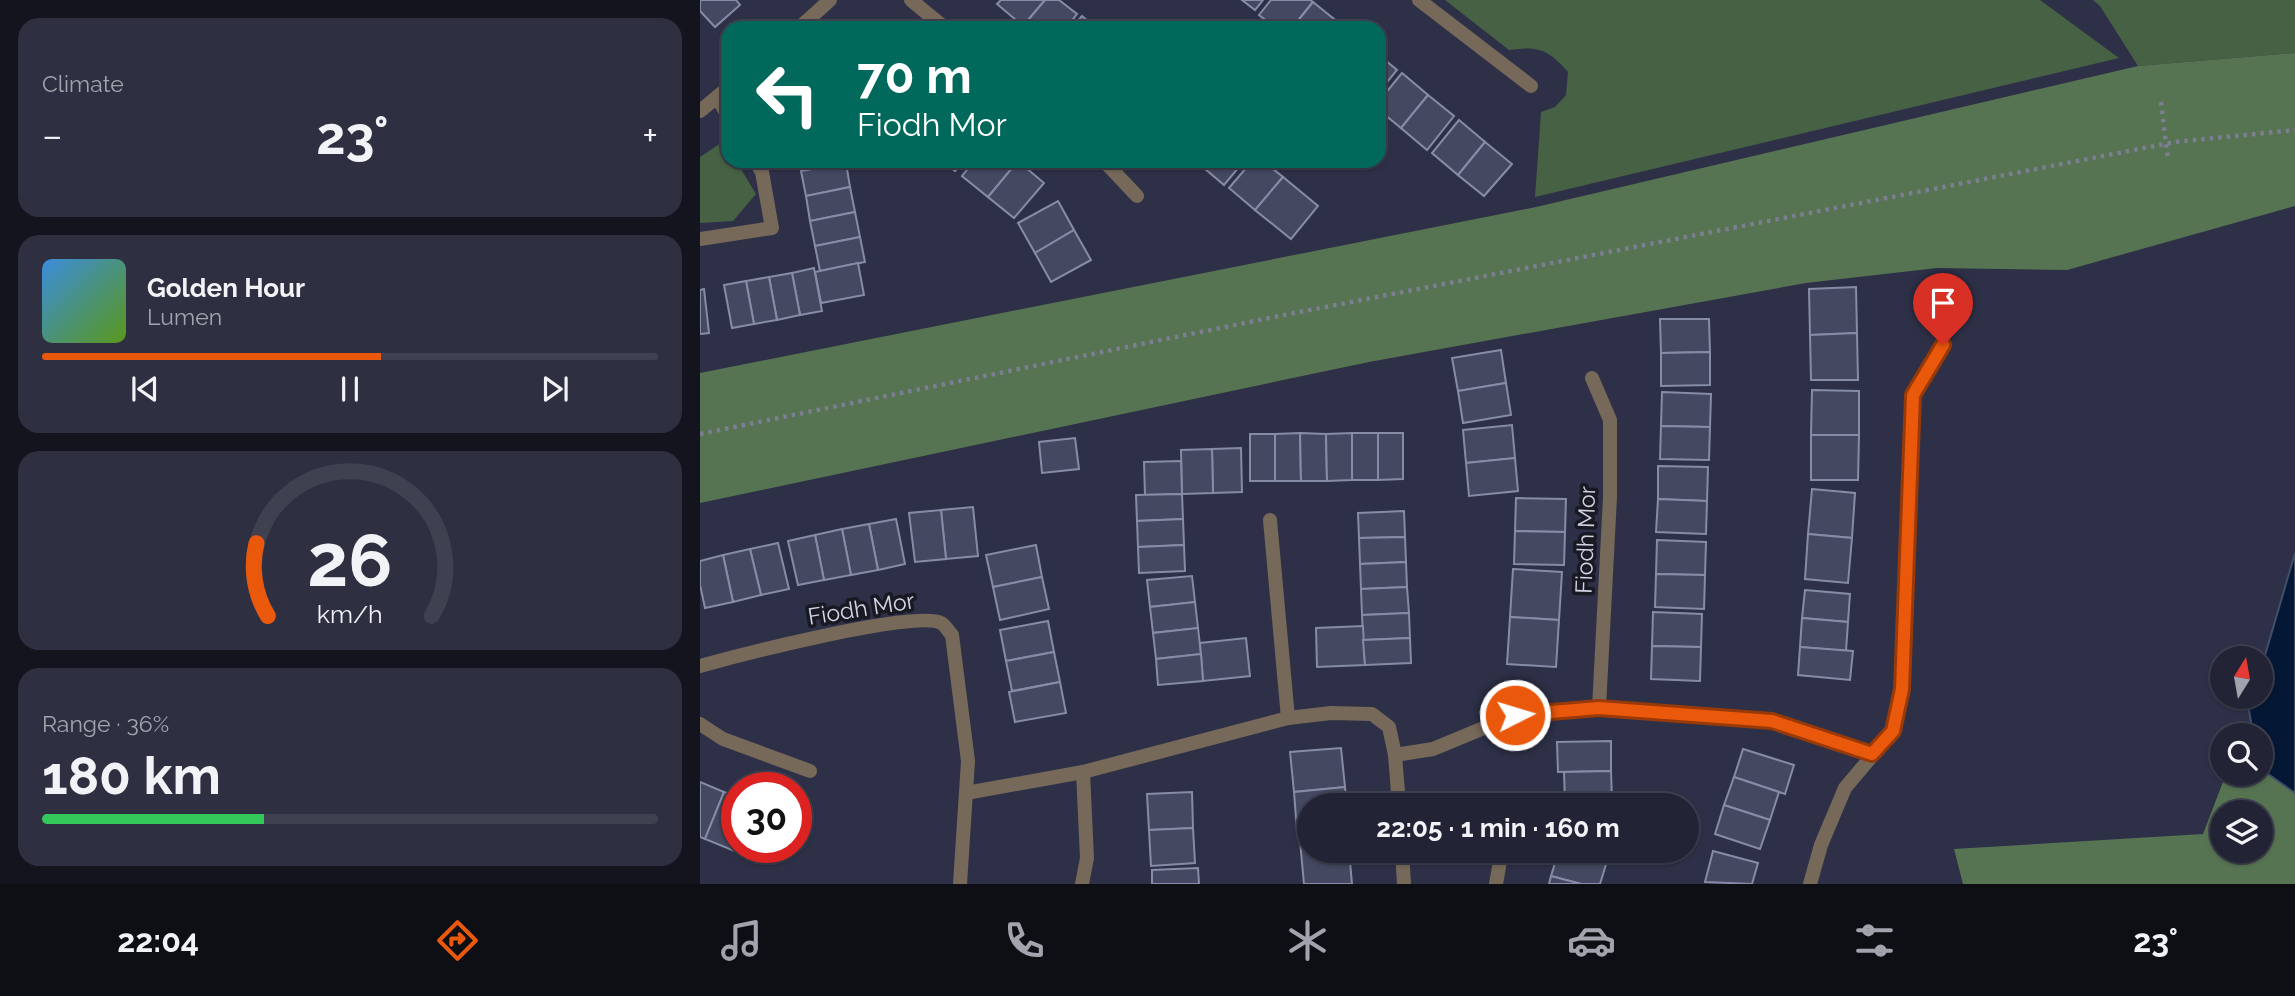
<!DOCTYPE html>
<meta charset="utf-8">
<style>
body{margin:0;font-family:Raleway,sans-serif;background:#2e3041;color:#f1f3f6;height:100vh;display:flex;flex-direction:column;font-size:26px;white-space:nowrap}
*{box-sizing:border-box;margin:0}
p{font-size:23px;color:#a2a4ad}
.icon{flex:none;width:38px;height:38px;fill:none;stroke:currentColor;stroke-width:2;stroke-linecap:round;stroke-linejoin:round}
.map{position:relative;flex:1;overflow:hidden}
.details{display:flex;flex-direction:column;gap:18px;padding:18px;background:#13141d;width:700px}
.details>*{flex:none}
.guide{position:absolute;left:21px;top:21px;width:665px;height:147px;border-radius:21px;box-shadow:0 2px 5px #0004,0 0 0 2px #3f4150;background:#00695c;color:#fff;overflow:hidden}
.needle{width:46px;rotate:11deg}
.controls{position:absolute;left:1510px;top:646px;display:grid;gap:14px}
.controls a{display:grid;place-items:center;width:63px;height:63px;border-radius:50%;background:#222435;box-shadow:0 2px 5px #0004,0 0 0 2px #3f4150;font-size:35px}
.speed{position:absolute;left:21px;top:772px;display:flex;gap:14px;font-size:35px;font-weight:700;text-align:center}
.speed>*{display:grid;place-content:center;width:91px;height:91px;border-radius:50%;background:#222435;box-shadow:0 2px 5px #0004,0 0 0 2px #3f4150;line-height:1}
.speed .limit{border:10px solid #d22;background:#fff;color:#111}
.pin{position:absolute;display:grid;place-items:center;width:60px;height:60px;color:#fff;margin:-72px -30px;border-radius:50% 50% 50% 0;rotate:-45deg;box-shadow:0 0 7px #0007}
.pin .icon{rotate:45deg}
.me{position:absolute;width:77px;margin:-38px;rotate:85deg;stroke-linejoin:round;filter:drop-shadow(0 0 5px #0008)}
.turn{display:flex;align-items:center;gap:24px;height:147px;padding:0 21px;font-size:32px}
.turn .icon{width:91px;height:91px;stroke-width:2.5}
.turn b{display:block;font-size:49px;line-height:60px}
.big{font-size:52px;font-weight:700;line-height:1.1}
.details .card{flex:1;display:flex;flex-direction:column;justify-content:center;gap:10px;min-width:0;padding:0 24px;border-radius:21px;background:#2e3041}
.details .dial{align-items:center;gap:0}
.dial svg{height:182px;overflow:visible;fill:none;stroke:#3f4150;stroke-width:7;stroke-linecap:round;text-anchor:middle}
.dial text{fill:#f1f3f6;stroke:none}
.song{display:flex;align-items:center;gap:21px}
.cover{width:84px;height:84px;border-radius:10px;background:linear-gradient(135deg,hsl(210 70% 55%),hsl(90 70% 35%))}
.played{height:7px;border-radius:4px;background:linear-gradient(90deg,#ea580c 55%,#3f4150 55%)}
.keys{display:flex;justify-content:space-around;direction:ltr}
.heat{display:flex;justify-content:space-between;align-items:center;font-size:38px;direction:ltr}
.charge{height:10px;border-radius:5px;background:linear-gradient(90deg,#34c759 36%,#3f4150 0)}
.trip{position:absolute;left:597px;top:793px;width:402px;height:70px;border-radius:35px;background:#222435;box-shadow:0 2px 5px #0004,0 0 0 2px #3f4150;font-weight:700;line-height:70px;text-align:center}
.tab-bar{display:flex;height:112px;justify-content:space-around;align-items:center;background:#0e0e15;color:#a2a4ad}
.tab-bar .icon{width:49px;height:49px}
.tab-bar .on{color:#ea580c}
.tab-bar b{font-size:32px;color:#f1f3f6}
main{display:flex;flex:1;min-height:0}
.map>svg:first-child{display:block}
.green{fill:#476144}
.forest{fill:#567452;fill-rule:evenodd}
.water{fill:#041734;stroke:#424f68;stroke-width:2}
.building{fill:#444860;stroke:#878ca6;stroke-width:2}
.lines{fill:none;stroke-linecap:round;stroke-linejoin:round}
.path{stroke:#7c7e91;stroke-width:4.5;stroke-dasharray:3.5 5;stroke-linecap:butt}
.street{stroke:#766959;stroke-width:14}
.route-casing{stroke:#983908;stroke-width:18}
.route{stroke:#ea580c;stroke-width:12}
.labels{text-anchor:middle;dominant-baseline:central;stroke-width:7;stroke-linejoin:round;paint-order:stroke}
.street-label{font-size:23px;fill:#d1d3e2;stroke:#181923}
</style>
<main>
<section class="details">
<div class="card"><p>Climate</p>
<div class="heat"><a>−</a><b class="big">23°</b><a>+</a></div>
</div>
<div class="card">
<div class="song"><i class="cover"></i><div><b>Golden Hour</b><p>Lumen</p></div></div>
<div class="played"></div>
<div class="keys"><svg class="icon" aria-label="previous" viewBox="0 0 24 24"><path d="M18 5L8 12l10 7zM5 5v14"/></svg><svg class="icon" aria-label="pause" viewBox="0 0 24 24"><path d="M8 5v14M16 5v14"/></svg><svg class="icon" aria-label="next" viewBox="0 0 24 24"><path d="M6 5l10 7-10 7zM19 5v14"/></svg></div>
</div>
<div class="card dial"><svg viewBox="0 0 100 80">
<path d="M14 69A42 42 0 1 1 86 69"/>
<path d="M14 69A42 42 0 0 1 9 37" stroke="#ea580c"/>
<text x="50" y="56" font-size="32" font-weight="700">26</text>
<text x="50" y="72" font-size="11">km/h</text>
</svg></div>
<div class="card"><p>Range · 36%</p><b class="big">180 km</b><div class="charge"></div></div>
</section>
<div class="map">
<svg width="1595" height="884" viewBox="0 0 1595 884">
<rect width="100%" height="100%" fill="#2d3047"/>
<g class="green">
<path d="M 745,0 L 1340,0 L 1419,58 L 835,197 L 841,112 L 855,107 L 866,95 L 868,72 C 848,49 838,46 809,50 Z"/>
<polygon points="1393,0 1595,0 1595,53 1438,66 1400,6"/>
<polygon points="24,141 28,149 28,161 36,161 56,194 33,221 0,223 0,157"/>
</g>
<g class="forest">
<polygon points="1595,53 1595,206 1367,270 1237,268 1106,283 669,362 0,503 0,373 836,207 1438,66"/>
<path d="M 1561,769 L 1595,793 L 1595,884 L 1263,884 L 1254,849 L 1503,834 L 1526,774 L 1561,774 ZM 1522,812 L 1561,812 L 1561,850 L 1522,850 Z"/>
</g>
<polygon class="water" points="1595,553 1595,793 1561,769 1561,735 1553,735 1549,710 1553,697 1561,696 1561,669"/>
<g class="building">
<polygon points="0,0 36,0 40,5 15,27 0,11"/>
<polygon points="301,0 345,0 323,26 297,4"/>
<polygon points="345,0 359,0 377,14 366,28 326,28 323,26"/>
<polygon points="542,0 563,0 555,10"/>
<polygon points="571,0 610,0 613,2 592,28 576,28 559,15"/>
<polygon points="613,2 639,23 636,28 592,28"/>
<polygon points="382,16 396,28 372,28"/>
<polygon points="679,55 697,70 679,92"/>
<polygon points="702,73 728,95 701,128 679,110 679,101"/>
<polygon points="728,95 754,116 727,150 701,128"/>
<polygon points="759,120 785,142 758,175 732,153"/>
<polygon points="785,142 812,164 784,196 758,175"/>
<polygon points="243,161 264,161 255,171"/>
<polygon points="274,161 318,161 288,197 262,176"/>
<polygon points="318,161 344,183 314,218 288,197"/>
<polygon points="500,161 544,161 524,185 498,163"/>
<polygon points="552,161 563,161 583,177 555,210 529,188"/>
<polygon points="146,163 150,187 106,196 101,171"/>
<polygon points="583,177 618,206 591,239 555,210"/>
<polygon points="150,187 155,212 110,221 106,196"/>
<polygon points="358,201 374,230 335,253 318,223"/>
<polygon points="155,212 160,237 115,246 110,221"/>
<polygon points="374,230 391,260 351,282 335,253"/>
<polygon points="160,237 165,262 120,271 115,246"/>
<polygon points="158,263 164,295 121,303 115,272"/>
<polygon points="114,268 122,311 100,315 92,273"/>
<polygon points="92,273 100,315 77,320 69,277"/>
<polygon points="69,277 77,320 54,324 46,281"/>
<polygon points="46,281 54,324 32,328 24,285"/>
<polygon points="1156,287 1157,333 1110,335 1109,289"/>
<polygon points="4,289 9,333 0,334 0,290"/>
<polygon points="960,319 1009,319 1010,352 961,353"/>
<polygon points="1157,333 1158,380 1111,380 1110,335"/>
<polygon points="801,350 806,383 758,391 752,358"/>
<polygon points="1010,352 1010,385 961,386 961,353"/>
<polygon points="806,383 811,415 763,423 758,391"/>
<polygon points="1112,390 1159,391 1159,435 1111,435"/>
<polygon points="962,392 1011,394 1010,427 961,426"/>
<polygon points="812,425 815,458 766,463 763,430"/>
<polygon points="961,426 1010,427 1009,460 960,459"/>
<polygon points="600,433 601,481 575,481 575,434"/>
<polygon points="600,433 626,434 627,481 601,481"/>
<polygon points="652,433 652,480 627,481 626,434"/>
<rect x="652" y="433" width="26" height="47"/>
<polygon points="678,433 703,433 703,479 678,480"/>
<rect x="550" y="434" width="25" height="47"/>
<polygon points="1111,435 1159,435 1158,480 1111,480"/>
<polygon points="375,438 379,469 342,473 339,442"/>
<polygon points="541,448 542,492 513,493 512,449"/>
<polygon points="512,449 513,493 482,494 481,450"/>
<polygon points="815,458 818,491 769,496 766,463"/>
<polygon points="481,461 482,494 445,495 444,462"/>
<polygon points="958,466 1008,467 1007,501 958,499"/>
<polygon points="1112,489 1155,493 1152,538 1108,534"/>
<polygon points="482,494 483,519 437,521 436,495"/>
<polygon points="816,498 866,499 865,532 815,531"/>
<polygon points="958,499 1007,501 1006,534 956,532"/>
<polygon points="273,507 278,556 246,559 241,510"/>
<polygon points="241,510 246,559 215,562 209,513"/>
<polygon points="704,511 705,537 659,538 658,513"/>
<polygon points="196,519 205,564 178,570 169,524"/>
<polygon points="483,519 484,545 438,547 437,521"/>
<polygon points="169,524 178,570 151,575 142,529"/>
<polygon points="142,529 151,575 124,580 115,535"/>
<polygon points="815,531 865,532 864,565 814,564"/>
<polygon points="1108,534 1152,538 1148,583 1105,579"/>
<polygon points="115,535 124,580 98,585 88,541"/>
<polygon points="705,537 706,562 660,564 659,538"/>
<polygon points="957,540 1006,542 1005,575 956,574"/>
<polygon points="78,543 89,589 61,595 50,549"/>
<polygon points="336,545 342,577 293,587 286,555"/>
<polygon points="484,545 485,571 439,573 438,547"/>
<polygon points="50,549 61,595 33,602 23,555"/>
<polygon points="23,555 33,602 5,608 0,585 0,561"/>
<polygon points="706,562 707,587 661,589 660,564"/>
<polygon points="813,569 862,572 859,620 810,617"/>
<polygon points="956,574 1005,575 1004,609 955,607"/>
<polygon points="492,576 495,602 450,607 447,580"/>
<polygon points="342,577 349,609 300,620 293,587"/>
<polygon points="707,587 709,613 662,615 661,589"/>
<polygon points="1105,590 1150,594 1148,622 1102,618"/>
<polygon points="495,602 498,628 453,633 450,607"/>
<polygon points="953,612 1002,614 1001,647 952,646"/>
<polygon points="709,613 710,638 663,640 662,615"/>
<polygon points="810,617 859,620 856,667 807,664"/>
<polygon points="1102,618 1148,622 1146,651 1100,647"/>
<polygon points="348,621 354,652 306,661 300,630"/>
<polygon points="663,626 665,665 617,667 616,628"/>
<polygon points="498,628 501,654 456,659 453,633"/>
<polygon points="546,638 550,676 503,681 500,643"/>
<polygon points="710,638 711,663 665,665 663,640"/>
<polygon points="952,646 1001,647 1000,681 951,679"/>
<polygon points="1100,647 1153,651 1150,680 1098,675"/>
<polygon points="354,652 360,682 312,691 306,661"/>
<polygon points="501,654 503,681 458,685 456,659"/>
<polygon points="360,682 366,713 315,722 309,692"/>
<polygon points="911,741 911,771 858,772 857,742"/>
<polygon points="641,748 645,787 594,792 590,752"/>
<polygon points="1043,749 1094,765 1085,794 1034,777"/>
<polygon points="911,771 912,801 865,802 864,772"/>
<polygon points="1034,777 1079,792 1070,820 1024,805"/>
<polygon points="0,782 24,792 5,839 0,837"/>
<polygon points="645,787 647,805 609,805 609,830 597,831 594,792"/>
<polygon points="24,792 37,797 37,837 32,850 5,839"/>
<polygon points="492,792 493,828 449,830 447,794"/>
<polygon points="912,801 913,805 865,805 865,802"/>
<polygon points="1024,805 1070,820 1060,849 1015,834"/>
<polygon points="493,828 495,863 451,866 449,830"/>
<polygon points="37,837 37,847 64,847 58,861 32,850"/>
<polygon points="609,840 609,850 649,850 652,884 604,884 600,841"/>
<polygon points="859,850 881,850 908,858 900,884 881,884 851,876"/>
<polygon points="1013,851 1058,863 1052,884 1005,882"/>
<polygon points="498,868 499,884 452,884 452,870"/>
<polygon points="851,876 881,884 849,884"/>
</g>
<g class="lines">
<g class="path">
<polyline points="1461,102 1468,160"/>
<polyline points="0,434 569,318 1475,142 1595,130"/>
</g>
<g class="street">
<polyline points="211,0 245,28"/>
<polyline points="719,0 831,86"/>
<polyline points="99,28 130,0"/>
<polyline points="17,97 28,116"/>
<polyline points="0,111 28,88"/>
<polyline points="404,161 437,196"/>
<polyline points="0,239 72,228 62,172 55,161"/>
<polyline points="892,378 910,420 910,497 899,708"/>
<polyline points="570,520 588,718"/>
<path d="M 0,666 C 36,656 217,609 241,623 C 245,625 249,632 252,635 L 268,761 L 260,884"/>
<polyline points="0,724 23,739 110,771"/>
<polyline points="695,755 699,805"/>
<polyline points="266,793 383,772 588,718 631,713 672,714 689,727 695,755 733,749 815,715 899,708 1072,721 1172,754"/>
<polyline points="702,850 704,884"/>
<polyline points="382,884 387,858 383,772"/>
<polyline points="796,884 802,850"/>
<polyline points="1110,884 1121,845 1145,788 1193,731 1202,689 1213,395 1243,345"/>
</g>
</g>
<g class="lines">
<defs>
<polyline id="route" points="815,715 899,708 1072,721 1172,754 1193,731 1202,689 1213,395 1243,345"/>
</defs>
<use href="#route" class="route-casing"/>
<use href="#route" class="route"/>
</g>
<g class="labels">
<g class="street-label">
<text transform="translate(885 540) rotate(-88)">Fiodh Mor</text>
<text transform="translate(161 608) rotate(-9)">Fiodh Mor</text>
</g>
</g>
</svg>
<div class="controls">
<a><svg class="needle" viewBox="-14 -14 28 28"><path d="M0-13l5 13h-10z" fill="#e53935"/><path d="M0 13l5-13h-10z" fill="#a2a4ad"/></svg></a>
<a><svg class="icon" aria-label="search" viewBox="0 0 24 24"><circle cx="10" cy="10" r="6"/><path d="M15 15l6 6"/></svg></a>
<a><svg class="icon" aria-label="layers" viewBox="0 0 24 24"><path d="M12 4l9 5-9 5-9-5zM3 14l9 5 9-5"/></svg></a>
</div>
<div class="speed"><div class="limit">30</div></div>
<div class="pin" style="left:1243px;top:345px;background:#d93025"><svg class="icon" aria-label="arrive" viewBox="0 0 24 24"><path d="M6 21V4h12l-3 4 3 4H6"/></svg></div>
<svg class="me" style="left:815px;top:715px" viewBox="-20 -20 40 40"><circle r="17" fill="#ea580c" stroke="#fff" stroke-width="3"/><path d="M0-11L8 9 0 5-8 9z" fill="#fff"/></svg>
<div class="trip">22:05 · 1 min · 160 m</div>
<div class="guide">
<div class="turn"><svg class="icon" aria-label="left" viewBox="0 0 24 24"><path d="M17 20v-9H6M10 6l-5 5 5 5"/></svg><div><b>70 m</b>Fiodh Mor</div></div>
</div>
</div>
</main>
<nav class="tab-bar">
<b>22:04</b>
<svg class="icon on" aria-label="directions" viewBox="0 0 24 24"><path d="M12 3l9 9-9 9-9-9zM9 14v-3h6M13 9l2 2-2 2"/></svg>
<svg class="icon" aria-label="music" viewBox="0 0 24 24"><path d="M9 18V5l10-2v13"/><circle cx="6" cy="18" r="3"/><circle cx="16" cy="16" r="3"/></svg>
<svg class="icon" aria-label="phone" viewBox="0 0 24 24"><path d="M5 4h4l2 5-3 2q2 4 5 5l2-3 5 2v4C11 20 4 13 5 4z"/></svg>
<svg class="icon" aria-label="climate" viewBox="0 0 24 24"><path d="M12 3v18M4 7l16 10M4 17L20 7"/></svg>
<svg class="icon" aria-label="car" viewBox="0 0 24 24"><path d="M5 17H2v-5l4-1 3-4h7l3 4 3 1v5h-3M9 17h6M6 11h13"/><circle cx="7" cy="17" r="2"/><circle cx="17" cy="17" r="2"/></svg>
<svg class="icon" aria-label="filters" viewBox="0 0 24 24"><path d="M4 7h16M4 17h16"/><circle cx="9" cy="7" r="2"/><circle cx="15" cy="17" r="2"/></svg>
<b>23°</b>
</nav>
